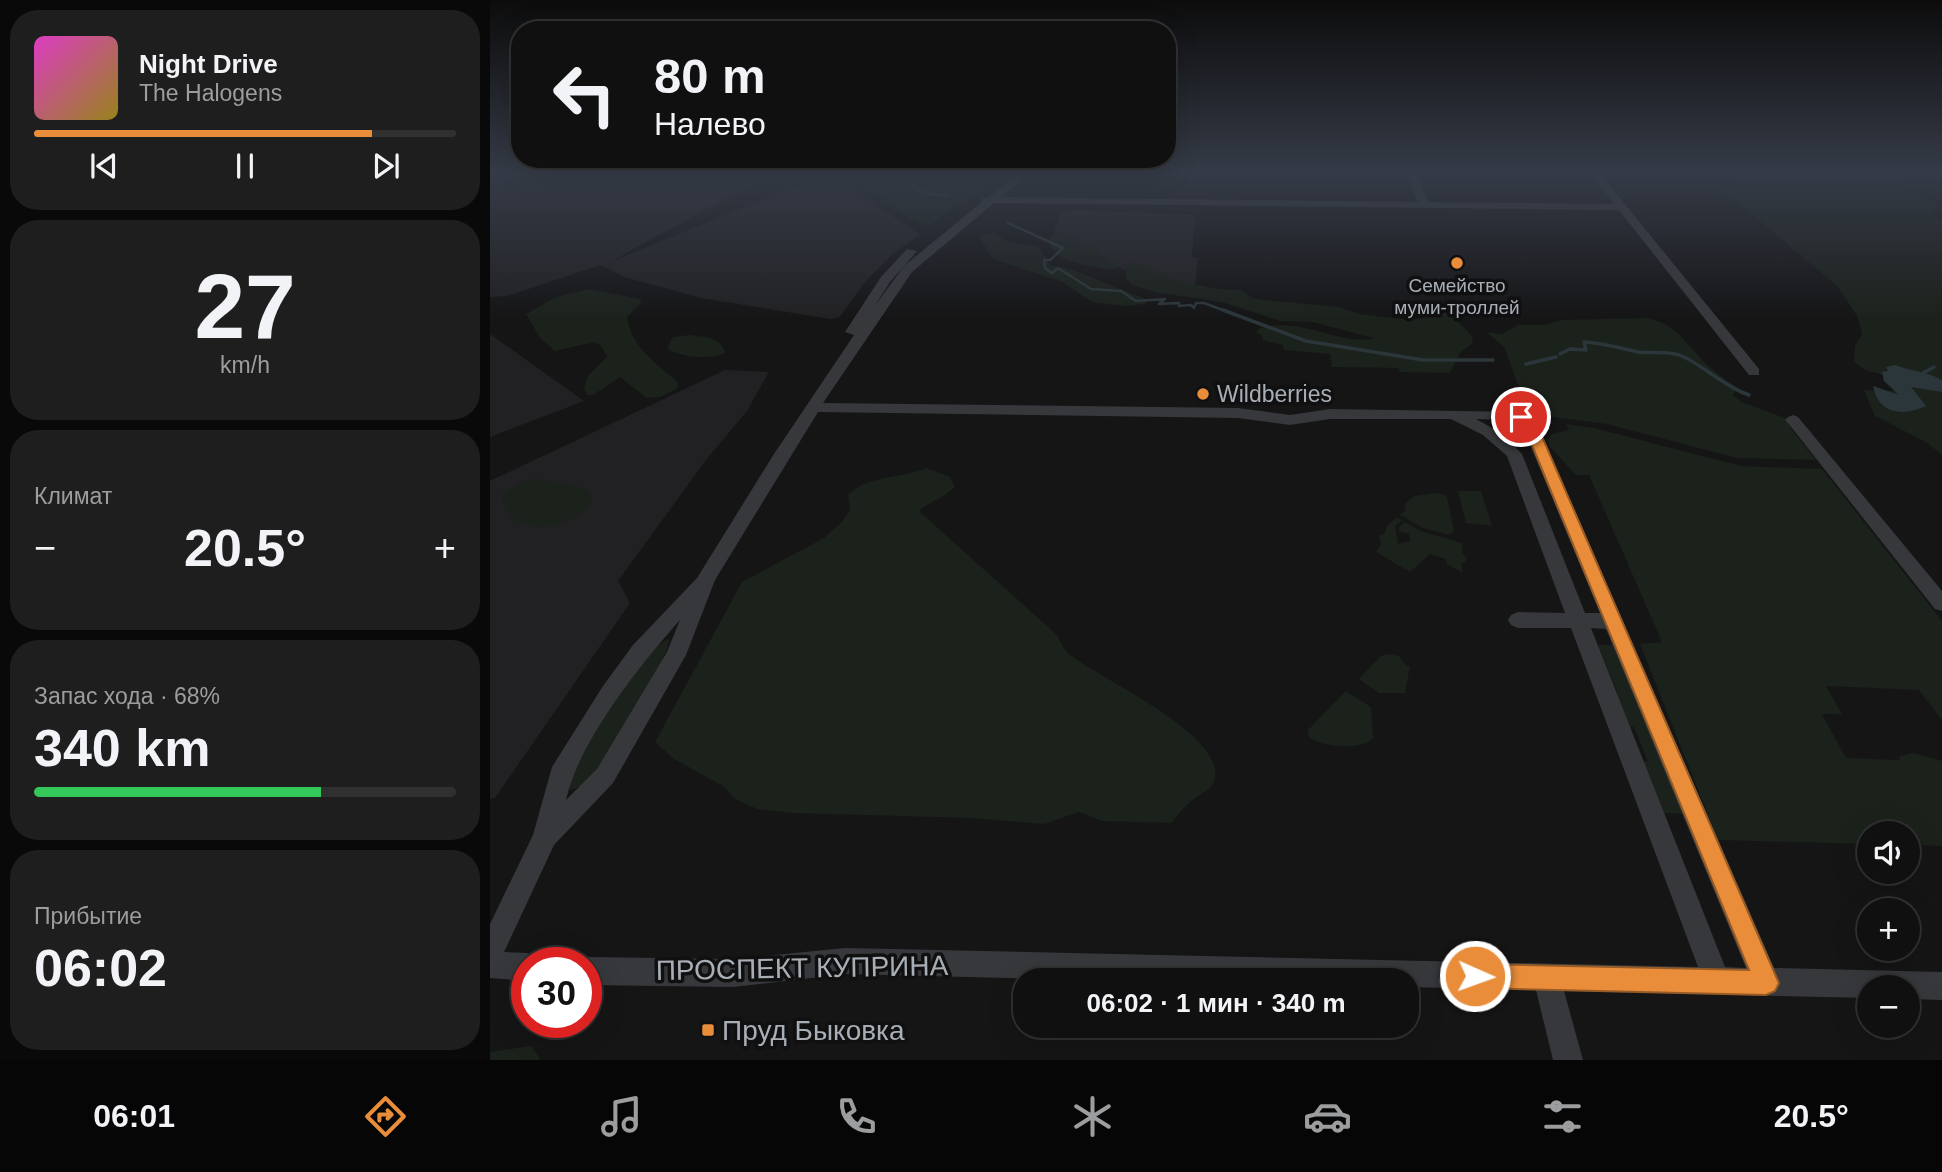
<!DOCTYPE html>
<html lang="ru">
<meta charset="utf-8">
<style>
body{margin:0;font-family:Helvetica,sans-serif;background:#1e1e1e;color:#f1f3f6;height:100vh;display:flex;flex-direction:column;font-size:26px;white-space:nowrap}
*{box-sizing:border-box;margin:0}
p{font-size:23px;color:#9c9d9f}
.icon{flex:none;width:38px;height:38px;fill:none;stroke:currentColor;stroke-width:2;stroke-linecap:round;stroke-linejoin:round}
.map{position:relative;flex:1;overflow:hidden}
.sheet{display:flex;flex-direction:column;gap:10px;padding:10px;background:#090909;width:490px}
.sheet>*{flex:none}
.guide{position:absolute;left:21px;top:21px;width:665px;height:147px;border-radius:28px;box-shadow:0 7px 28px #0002,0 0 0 2px #303030;background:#101010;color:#f1f3f6;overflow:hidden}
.tools{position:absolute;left:1367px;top:821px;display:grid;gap:14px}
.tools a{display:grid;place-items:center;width:63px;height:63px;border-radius:50%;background:#101010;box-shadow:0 7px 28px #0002,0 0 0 2px #303030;font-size:35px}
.speed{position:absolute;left:21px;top:947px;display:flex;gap:14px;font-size:35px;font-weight:700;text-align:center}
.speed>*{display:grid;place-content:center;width:91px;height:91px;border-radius:50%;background:#101010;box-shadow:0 7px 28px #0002,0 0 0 2px #303030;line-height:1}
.speed .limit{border:10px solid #d22;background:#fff;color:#111}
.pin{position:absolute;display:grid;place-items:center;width:60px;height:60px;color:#fff;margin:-30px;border:4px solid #fff;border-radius:50%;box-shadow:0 2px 7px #0007}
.me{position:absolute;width:77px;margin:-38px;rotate:92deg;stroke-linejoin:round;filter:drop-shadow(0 0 5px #0008)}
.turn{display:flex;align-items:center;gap:24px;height:147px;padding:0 28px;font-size:32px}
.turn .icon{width:91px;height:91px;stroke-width:2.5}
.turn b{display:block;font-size:49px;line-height:60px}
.big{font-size:52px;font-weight:600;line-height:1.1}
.sheet .tile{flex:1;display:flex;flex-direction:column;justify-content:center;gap:10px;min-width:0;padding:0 24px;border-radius:28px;background:#1e1e1e}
.sheet .dial{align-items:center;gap:0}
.dial b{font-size:91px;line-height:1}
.song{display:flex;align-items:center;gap:21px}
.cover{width:84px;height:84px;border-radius:10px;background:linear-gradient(135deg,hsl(310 70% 55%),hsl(50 70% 35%))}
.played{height:7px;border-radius:4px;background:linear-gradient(90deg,#e98d3a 80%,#303030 80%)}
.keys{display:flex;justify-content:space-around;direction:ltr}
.heat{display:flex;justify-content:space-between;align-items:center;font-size:38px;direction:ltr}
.charge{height:10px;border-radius:5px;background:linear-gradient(90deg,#34c759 68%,#303030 0)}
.trip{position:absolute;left:523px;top:968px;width:406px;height:70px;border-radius:28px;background:#101010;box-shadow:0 7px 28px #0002,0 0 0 2px #303030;font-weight:600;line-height:70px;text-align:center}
.tabs{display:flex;height:112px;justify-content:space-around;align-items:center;background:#060606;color:#9c9d9f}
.tabs .icon{width:49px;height:49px}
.tabs .on{color:#e98d3a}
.tabs b{font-size:32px;color:#f1f3f6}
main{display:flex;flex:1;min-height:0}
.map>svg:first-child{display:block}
.built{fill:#212123}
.green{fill:#1b211b}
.water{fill:#2b363a}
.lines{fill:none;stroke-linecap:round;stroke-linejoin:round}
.stream-far1{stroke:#2b363a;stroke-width:2.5}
.stream{stroke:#2b363a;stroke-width:3.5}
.minor{fill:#36383b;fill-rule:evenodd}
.route{fill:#e98d3a;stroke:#975c26;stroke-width:2}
.poi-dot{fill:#e98d3a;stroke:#101011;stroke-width:2.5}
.labels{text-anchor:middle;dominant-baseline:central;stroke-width:7;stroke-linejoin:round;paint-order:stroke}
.far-poi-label{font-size:19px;fill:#a7aeb6;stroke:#101011}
.poi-label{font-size:23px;fill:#a7aeb6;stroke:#101011;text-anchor:start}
.near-street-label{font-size:28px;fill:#a7aeb6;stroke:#101011}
.near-poi-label{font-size:28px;fill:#a7aeb6;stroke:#101011;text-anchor:start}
</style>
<main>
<section class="sheet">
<div class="tile">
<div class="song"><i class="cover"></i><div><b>Night Drive</b><p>The Halogens</p></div></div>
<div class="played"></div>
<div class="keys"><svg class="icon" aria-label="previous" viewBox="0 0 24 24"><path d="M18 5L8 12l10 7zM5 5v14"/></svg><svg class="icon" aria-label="pause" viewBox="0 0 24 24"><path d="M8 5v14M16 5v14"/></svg><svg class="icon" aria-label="next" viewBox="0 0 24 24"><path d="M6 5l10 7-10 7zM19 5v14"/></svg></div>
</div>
<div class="tile dial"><b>27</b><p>km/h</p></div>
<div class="tile"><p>Климат</p>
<div class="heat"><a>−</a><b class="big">20.5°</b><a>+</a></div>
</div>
<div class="tile"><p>Запас хода · 68%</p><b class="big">340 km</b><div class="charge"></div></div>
<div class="tile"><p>Прибытие</p><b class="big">06:02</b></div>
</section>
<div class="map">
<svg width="1452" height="1060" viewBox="0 0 1452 1060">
<rect width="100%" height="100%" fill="#151516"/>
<g class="built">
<polygon points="0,171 248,171 276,177 120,262 337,174 430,234 403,254 374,283 350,317 340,319 211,298 134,277 111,265 17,296 0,297"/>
<polygon points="584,210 704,215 704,222 708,223 704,226 702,257 708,258 704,295 599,257 564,230 570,215"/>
<polygon points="0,334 94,401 0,437"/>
<polygon points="235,370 279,372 257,411 216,460 128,581 140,603 5,798 0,799 0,481"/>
</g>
<g class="green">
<path d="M 290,171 L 416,171 L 448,194 L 488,183 L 502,171 L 519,171 C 492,190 465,206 439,226 C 410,220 392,194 366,181 C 345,171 313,173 290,171 Z"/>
<polygon points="426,171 425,171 492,171 479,181 450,190"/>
<polygon points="1268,171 1413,171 1416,192 1448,202 1440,217 1452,220 1452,455 1436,442 1385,416 1374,390 1408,391 1412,379 1377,371 1364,362 1365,346 1372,334 1367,316 1348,287 1232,189 1252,181"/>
<polygon points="505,232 516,241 549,247 560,265 583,270 658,300 655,304 635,306 602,302 571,281 506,260 500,255 489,236"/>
<path d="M 566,232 C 583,233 611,255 627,266 L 625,269 L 619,270 C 597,264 568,265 558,241 Z"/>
<path d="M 645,263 L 681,279 L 727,289 L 751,290 L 762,298 L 774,300 L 849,307 L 870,314 L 920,320 L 933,318 L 940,312 L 948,310 L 961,314 L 981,335 L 983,343 L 970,353 L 960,373 L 910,372 L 908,368 L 842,367 L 840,354 L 794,350 L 793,345 L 773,340 L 772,336 L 766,333 L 768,329 C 807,314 851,347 884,338 L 822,322 L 790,321 L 732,302 L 664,292 L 642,285 L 636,278 L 636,267 Z"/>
<path d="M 99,289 L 150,299 L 151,303 L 137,317 C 141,347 167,364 188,382 L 188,388 L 170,397 L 157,398 L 130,377 L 103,395 L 97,395 L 94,389 L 98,376 L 117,357 L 111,346 L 104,342 L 65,351 L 50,338 L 36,314 L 66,297 Z"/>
<path d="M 1156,318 C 1180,322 1190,335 1205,352 C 1217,366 1233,378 1248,388 L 1243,395 L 1252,402 L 1297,419 L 1302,430 L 1326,460 L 1247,458 L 1117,424 L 1039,414 L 1014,347 L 996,332 L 1012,334 L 1028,325 L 1055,325 L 1072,320 Z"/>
<path d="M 200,335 C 213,337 230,336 235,352 C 225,361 186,357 177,348 L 183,337 Z"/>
<polygon points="1076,424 1104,428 1251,466 1332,469 1452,621 1452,720 1429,690 1336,686 1352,714 1332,714 1356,758 1409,760 1410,756 1423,753 1452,761 1452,846 1418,845 1418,833 1379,833 1379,844 1228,840 1150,644 1172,642 1099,475 1086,475 1060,447 1058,440 1062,434 1079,430"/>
<path d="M 436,468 L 460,477 L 465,487 C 452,499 440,501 429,511 L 567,635 C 570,641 574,649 578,653 C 607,678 733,732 725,778 C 723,791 708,794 699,803 C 692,809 687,816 681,823 L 612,821 L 589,812 L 554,824 L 481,818 L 302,813 L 267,809 L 245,799 L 233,786 L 184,759 L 165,742 L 252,582 L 334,538 L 351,523 L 360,510 L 358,495 C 375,476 413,478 436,468 Z"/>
<path d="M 48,479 C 66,484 90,481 103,496 C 93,530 19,543 12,496 L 32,482 Z"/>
<polygon points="968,491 991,491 1002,526 976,523"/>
<polygon points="948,493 957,496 964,530 960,535 933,528 910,515 916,510 915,504 924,496"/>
<polygon points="907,517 912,520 905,526 908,544 920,541 919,534 909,531 909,527 915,522 931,531 972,543 972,552 977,560 971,564 973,573 957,564 956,559 940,554 920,572 886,552 891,545 889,536 894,534 898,525"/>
<path d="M 179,639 C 180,658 111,770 94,784 C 89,788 84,789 79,790 C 80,783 81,775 84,769 C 96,742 153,648 179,639 Z"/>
<polygon points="1102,645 1129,645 1199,814 1168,813 1150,762 1158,761 1144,727 1138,727 1123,693 1127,692 1110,650"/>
<polygon points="899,654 909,656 916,666 920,666 915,693 889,693 869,679 891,656"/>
<path d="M 856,691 L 881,707 L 883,738 C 872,751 831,747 819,737 L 818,730 Z"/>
<polygon points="41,1046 51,1060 0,1060 0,1052"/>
</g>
<path class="water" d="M 1405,365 C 1423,372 1436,371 1452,380 L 1452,392 L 1421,387 L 1436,406 C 1411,417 1389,414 1383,386 L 1409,395 L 1394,381 L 1392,372 L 1398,371 L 1396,367 Z"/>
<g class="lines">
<g class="stream-far1">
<polyline points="394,171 435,193 458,196"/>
<polyline points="518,223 573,248 560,260 554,260 555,268 562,273 568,268 601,289 631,291 646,301 675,299 669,304 689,303 689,306 701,305 704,308 706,303 714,303 738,312"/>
</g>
<g class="stream">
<polyline points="733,310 816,341 933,360 1003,360"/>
<path d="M 1070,354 L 1080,349 L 1096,350 L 1094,342 C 1115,343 1129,348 1148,352 C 1164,354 1177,350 1192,356 C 1216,367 1233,386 1259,395"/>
<polyline points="1036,364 1066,357"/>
<polyline points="1433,373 1444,367"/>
</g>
<g class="minor">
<path d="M 532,171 L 543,171 L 511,197 L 928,202 L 916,171 L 926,171 L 938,202 L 1124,204 L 1098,171 L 1108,171 L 1269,369 L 1269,375 L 1259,375 L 1129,210 L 504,203 L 422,272 L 333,403 L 748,408 L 800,415 L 840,409 L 1032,412 L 1051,433 L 1284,968 L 1452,972 L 1452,1000 L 1418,999 L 1418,987 L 1379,987 L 1379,998 L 1074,991 L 1093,1060 L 1063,1060 L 1046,990 L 917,987 L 917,980 L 596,980 L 355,974 L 243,987 L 96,985 L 96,962 L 86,962 L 96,957 L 243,959 L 355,948 L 1208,967 L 1081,628 L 1028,628 L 1021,625 L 1018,620 L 1021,615 L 1028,612 L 1075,613 L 1017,456 L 993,435 L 961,419 L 840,419 L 800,425 L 748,418 L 328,412 L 225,580 L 196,655 L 123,783 L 64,845 L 14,952 L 37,953 L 47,957 L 49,962 L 37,962 L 37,981 L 0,978 L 0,924 L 43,835 L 62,767 L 113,686 L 143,645 L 207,578 L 284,454 L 364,335 L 355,332 L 391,277 L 417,249 L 427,251 L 400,282 L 384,307 L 414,266 L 492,202 L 491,198 L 499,197 ZM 986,419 L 1023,420 L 1036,435 L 1110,613 L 1095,613 L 1032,454 L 1011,433 ZM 190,620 L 177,652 L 107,769 L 76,800 C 89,741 150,665 190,620 ZM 1101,628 L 1116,629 L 1256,968 L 1235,967 Z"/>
<polygon points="1303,415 1308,417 1452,591 1452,611 1445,609 1298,423 1295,420 1298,417"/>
</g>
</g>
<linearGradient id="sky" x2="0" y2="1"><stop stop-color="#0c0c0c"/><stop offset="0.54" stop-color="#353b47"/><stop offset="1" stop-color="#353b47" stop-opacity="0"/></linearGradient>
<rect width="1452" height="319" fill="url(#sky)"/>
<polygon class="route" points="1031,413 1036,414 1050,432 1285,974 1289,983 1285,991 1276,995 985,988 976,985 973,976 976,967 985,964 1259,970 1037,433 1024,417"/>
<g class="poi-dot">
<circle cx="967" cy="263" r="7"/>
<circle cx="713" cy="394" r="7"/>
<rect x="211" y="1023" width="14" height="14" rx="3.5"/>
</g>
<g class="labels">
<g class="far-poi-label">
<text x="967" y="285">Семейство<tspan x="967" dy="22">муми-троллей</tspan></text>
</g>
<g class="poi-label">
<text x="727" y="394">Wildberries</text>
</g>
<g class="near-street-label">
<text transform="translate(312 968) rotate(-1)">ПРОСПЕКТ КУПРИНА</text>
</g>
<g class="near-poi-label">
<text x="232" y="1030">Пруд Быковка</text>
</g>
</g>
</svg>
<div class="tools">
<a><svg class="icon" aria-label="sound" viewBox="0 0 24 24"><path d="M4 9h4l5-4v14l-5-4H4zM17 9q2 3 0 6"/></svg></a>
<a>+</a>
<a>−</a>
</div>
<div class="speed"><div class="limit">30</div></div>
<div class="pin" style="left:1031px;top:417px;background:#d93025"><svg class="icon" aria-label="arrive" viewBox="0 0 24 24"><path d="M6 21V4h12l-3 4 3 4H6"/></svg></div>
<svg class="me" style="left:985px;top:976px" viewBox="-20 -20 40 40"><circle r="17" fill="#e98d3a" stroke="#fff" stroke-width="3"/><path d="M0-11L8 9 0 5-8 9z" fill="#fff"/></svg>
<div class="trip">06:02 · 1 мин · 340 m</div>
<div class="guide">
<div class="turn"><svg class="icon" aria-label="left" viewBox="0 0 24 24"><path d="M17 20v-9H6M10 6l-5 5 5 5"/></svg><div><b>80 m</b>Налево</div></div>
</div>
</div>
</main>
<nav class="tabs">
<b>06:01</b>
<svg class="icon on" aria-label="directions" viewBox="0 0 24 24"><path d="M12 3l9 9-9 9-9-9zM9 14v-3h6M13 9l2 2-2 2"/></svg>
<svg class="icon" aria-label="music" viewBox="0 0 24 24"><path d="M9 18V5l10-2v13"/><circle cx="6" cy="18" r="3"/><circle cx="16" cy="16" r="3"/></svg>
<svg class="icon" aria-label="phone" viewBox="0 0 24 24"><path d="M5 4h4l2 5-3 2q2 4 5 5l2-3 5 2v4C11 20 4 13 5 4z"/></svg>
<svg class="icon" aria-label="climate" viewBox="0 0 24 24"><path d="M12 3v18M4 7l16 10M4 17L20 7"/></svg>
<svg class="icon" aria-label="car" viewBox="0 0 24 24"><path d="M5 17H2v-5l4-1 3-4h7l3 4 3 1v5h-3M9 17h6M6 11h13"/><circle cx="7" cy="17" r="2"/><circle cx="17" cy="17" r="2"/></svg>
<svg class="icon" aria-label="filters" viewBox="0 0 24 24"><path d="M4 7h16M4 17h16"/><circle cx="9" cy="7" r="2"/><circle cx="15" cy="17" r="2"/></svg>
<b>20.5°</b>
</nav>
